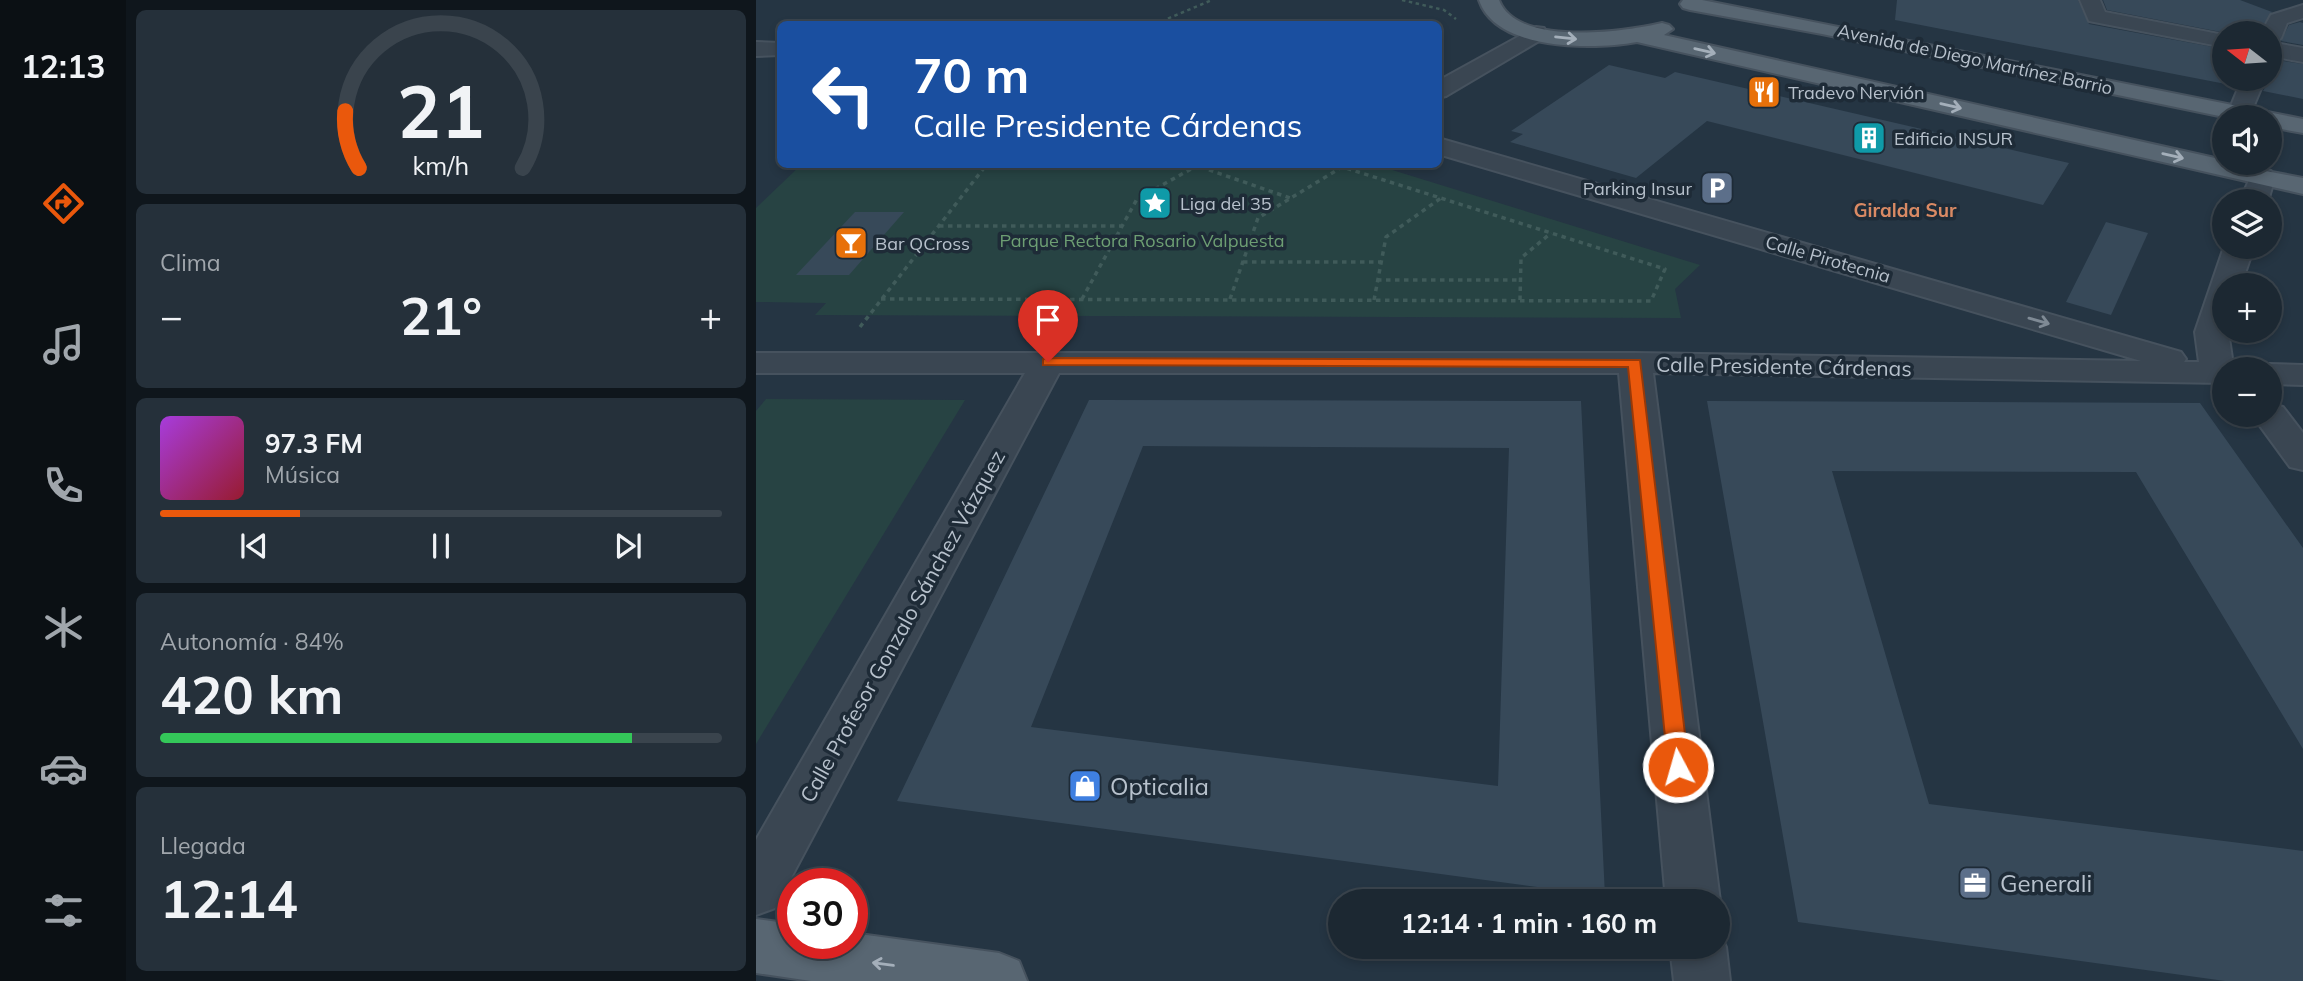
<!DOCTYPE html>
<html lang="es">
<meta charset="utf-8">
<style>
body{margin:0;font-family:Mulish,sans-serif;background:#25303a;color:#f1f3f6;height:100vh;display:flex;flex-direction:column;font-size:26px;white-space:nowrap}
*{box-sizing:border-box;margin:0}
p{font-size:23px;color:#a0a6ac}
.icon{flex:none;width:38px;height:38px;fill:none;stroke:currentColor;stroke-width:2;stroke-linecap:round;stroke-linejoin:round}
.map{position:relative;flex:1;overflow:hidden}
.panel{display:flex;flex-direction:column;gap:10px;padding:10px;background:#0f161c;width:630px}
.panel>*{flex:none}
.banner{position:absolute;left:21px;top:21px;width:665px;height:147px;border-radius:10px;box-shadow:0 4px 10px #0003,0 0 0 2px #3a444d;background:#1a4fa0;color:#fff;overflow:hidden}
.needle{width:46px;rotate:287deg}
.fabs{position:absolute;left:1456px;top:21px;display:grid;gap:14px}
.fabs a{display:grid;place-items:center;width:70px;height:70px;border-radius:50%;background:#1c2832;box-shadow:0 4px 10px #0003,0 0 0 2px #3a444d;font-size:35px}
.speed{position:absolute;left:21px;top:868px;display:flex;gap:14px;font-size:35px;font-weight:700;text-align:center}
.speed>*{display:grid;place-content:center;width:91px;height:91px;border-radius:50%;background:#1c2832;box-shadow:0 4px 10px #0003,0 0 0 2px #3a444d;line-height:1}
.speed .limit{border:10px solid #d22;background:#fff;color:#111}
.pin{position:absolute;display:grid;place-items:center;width:60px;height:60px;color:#fff;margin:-72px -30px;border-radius:50% 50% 50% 0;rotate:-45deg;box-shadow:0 0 7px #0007}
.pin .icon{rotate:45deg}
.me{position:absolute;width:77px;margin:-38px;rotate:354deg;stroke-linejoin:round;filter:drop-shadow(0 0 5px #0008)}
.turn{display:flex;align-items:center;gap:24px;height:147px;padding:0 21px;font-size:32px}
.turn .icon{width:91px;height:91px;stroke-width:2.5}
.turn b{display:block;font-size:49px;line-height:60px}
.big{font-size:52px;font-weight:700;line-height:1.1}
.panel .tile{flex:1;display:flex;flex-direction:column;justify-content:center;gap:10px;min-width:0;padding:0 24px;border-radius:10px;background:#25303a}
.panel .dial{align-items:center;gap:0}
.dial svg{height:182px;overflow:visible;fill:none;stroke:#3a444d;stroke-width:7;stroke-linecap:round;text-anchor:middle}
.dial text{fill:#f1f3f6;stroke:none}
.song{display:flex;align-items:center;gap:21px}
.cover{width:84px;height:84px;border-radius:10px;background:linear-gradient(135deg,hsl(280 70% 55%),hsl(350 70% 35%))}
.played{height:7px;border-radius:4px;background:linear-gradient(90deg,#ea580c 25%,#3a444d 25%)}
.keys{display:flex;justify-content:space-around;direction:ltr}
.heat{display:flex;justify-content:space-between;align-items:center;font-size:38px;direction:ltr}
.charge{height:10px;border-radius:5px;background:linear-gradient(90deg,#34c759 84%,#3a444d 0)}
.trip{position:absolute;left:572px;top:889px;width:402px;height:70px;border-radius:35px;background:#1c2832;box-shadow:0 4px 10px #0003,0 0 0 2px #3a444d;font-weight:700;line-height:70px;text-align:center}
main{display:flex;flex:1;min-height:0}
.menu{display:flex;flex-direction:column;width:126px;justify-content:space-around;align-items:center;background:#0b1014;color:#a0a6ac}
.menu .icon{width:49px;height:49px}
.menu .selected{color:#ea580c}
.menu b{font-size:32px;color:#f1f3f6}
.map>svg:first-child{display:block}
.green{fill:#274343}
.building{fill:#374959;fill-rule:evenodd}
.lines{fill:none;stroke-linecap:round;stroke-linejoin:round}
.street-casing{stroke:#46525e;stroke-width:4}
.primary-casing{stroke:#46525e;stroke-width:4}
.path-far1{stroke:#405b5a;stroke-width:2.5;stroke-dasharray:3.5 3.5;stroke-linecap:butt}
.path{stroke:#405b5a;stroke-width:3.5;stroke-dasharray:4.5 4.5;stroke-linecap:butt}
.street{fill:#3a4652;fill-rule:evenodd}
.primary{fill:#586672;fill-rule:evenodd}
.oneway{stroke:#a4afba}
.oneway2{stroke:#7f8a95}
.route{fill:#ea580c;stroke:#983908;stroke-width:2}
.labels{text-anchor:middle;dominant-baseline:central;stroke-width:7;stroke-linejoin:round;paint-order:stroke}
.far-street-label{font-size:18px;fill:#b7c1cc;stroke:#1e2b37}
.far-poi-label{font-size:18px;fill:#b7c1cc;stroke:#1e2b37;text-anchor:start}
.far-park-label{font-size:18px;fill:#6d9e73;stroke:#1e2b37}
.far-neighbourhood-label{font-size:19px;font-weight:bold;fill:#da8a64;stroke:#1e2b37}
.street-label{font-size:21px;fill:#b7c1cc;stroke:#1e2b37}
.near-poi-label{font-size:24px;fill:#b7c1cc;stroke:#1e2b37;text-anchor:start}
</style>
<main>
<nav class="menu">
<b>12:13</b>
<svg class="icon selected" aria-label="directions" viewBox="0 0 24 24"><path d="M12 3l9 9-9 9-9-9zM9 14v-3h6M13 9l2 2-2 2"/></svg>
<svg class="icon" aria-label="music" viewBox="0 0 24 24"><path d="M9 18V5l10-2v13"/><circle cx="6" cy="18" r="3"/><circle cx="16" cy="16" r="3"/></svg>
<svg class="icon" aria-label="phone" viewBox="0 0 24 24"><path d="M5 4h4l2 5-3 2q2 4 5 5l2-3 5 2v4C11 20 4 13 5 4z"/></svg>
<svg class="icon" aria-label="climate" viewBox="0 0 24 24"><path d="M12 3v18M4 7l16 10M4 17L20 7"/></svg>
<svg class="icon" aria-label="car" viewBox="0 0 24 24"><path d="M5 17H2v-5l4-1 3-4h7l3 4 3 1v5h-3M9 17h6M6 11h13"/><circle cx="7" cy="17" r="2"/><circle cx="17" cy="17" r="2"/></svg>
<svg class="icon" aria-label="filters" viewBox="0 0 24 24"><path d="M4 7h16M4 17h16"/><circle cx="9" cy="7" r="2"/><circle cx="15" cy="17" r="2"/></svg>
</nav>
<section class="panel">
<div class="tile dial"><svg viewBox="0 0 100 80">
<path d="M14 69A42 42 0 1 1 86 69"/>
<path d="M14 69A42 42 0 0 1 8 44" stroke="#ea580c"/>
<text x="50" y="56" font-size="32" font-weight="700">21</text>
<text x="50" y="72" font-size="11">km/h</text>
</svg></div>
<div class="tile"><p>Clima</p>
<div class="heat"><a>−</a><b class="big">21°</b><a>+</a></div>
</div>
<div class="tile">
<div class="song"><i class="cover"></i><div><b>97.3 FM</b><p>Música</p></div></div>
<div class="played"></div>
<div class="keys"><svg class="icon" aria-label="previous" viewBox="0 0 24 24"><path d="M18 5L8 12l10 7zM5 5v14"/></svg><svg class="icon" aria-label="pause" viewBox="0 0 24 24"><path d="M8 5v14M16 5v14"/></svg><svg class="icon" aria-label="next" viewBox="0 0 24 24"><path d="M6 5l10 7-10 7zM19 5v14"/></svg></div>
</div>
<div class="tile"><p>Autonomía · 84%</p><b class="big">420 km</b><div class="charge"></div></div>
<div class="tile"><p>Llegada</p><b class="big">12:14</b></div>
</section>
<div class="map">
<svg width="1547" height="981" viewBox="0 0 1547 981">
<rect width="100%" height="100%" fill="#253543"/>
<g class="green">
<polygon points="46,164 620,165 944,265 919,289 925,318 59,315 70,303 0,302 0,208"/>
<polygon points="10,399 209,400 0,744 0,411"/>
</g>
<g class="building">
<polygon points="1141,0 1322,0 1333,24 1468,49 1468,79 1483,79 1480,86 1139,20"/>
<polygon points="1347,0 1484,0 1516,12 1502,33 1470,33 1351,10"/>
<polygon points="1544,22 1547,23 1547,45 1525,41 1533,25"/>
<polygon points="1514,59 1547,64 1547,99 1507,91 1514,79"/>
<polygon points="853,65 909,78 919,72 1313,163 1287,205 951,121 880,178 754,142 767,134 755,131"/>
<polygon points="99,212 148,212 93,275 40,275"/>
<polygon points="1350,222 1392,233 1355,315 1310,302"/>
<path d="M 333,400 L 825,401 L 849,896 L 141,801 ZM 387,446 L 753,448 L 742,786 L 275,727 Z"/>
<polygon points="951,401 1444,403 1547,548 1547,749 1380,472 1076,471 1173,804 1547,851 1547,981 1469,981 1042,922"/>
</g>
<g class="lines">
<defs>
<g id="street">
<polygon points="1324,0 1344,0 1349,12 1468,35 1468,47 1333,21"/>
<polygon points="1547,5 1547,18 1531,23 1525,38 1519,43 1547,48 1547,62 1514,56 1514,33 1505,33 1515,15"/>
<polygon points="780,27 788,28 791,33 788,38 690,96 682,98 682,81"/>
<polygon points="0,42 24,43 24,55 0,56"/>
<polygon points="1486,79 1509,79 1493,117 1475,117 1472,113"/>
<polygon points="682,138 1425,352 1430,359 1428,362 1443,362 1439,332 1468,247 1498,247 1485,285 1468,285 1468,331 1472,331 1477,365 1482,369 1468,369 1468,383 897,373 964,901 962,904 962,901 910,901 863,373 303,373 19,908 0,915 0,840 269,373 0,373 0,353 879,353 1385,361 682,154"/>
<polygon points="1506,169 1515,171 1519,177 1512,201 1484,201 1497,171"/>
<polygon points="1514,364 1547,365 1547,385 1514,384 1514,369 1500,369"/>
<polygon points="1514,404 1527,407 1547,433 1547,470 1534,467 1496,415 1514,415"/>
<polygon points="962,930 970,947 974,981 918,981 914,947 962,947"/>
</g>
<g id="primary">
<path d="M 723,0 L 743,0 C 761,47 868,32 906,23 L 913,25 L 917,29 L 908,35 L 1468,160 L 1468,163 L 1547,178 L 1547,194 L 881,42 C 837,50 740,51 723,0 Z"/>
<polygon points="927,0 946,0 1547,119 1547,133 1514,127 1514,117 1468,117 1066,34 934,10 927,8 924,4"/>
<polygon points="0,919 37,924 37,943 96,943 96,933 243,953 263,961 271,981 55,981 0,973"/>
</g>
</defs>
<use href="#street" class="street-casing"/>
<use href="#primary" class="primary-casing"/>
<g class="path-far1">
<polyline points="646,0 688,10 700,19"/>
<polyline points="399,24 456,0"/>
</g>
<g class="path">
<polyline points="436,164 534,198"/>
<polyline points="183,226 366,226"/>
<polyline points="487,262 625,262"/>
<polyline points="621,280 764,280"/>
<polyline points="125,299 895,301 909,269 577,164"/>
<polyline points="326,299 381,199 444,164"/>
<polyline points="474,299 502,218 586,167"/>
<polyline points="618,300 630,237 685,198"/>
<polyline points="764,300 765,258 795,233"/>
<polyline points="104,327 231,164"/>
</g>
<use href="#street" class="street"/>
<use href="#primary" class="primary"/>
</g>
<defs><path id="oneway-shaft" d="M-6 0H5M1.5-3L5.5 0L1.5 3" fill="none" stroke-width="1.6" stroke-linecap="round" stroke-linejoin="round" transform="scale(1.75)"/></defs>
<g class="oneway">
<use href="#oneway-shaft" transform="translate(810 38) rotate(6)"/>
<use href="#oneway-shaft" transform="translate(949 51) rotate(13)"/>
<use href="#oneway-shaft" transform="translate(1195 106) rotate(13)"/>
<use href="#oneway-shaft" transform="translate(1417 156) rotate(13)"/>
<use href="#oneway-shaft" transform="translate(127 964) rotate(-172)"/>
</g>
<use class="oneway2" href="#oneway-shaft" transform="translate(1283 321) rotate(16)"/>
<polygon class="route" points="292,358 884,360 933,767 930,773 922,775 915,773 912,767 872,367 287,365 287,359"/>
<defs>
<symbol id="restaurant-square" viewBox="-11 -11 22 22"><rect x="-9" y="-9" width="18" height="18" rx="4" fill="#e8710a" stroke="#1e2b37"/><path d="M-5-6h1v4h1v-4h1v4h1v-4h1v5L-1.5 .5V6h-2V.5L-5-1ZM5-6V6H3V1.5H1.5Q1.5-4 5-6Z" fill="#fff"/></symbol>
<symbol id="building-square" viewBox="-11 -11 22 22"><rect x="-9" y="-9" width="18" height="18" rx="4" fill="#0f9aa8" stroke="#1e2b37"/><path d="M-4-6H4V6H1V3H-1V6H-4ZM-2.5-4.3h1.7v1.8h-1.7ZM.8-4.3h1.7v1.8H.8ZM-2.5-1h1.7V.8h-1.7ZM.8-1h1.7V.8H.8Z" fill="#fff"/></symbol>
<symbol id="parking-square" viewBox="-11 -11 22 22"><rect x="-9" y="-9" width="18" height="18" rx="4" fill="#5c6f8a" stroke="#1e2b37"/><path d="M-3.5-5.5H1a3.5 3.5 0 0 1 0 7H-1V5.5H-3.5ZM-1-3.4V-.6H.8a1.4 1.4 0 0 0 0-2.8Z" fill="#fff"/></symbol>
<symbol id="sight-square" viewBox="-11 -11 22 22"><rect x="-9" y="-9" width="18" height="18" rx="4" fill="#0f9aa8" stroke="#1e2b37"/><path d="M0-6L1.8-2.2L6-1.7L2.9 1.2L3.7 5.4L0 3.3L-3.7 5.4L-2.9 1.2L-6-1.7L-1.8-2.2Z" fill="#fff"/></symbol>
<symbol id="bar-square" viewBox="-11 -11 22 22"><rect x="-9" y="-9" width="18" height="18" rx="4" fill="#e8710a" stroke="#1e2b37"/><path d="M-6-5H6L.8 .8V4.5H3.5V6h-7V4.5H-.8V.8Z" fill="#fff"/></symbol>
<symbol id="shop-square" viewBox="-11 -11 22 22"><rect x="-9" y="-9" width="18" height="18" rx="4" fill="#3f7fe0" stroke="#1e2b37"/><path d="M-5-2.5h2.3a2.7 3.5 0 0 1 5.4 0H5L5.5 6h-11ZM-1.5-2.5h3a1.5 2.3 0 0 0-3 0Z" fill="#fff"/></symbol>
<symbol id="office-square" viewBox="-11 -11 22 22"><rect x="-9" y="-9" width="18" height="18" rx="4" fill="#5c6f8a" stroke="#1e2b37"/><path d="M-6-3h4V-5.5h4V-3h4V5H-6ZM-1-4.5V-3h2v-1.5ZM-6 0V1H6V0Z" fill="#fff"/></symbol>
</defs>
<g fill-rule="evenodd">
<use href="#restaurant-square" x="989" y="73" width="38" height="38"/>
<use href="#building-square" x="1094" y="119" width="38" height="38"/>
<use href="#parking-square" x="942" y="169" width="38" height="38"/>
<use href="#sight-square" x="380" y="184" width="38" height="38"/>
<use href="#bar-square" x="76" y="224" width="38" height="38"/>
<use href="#shop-square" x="310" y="767" width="38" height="38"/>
<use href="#office-square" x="1200" y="864" width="38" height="38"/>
</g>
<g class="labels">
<g class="far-street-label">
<text transform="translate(1219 59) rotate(12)">Avenida de Diego Martínez Barrio</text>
<text transform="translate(1072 259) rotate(16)">Calle Pirotecnia</text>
</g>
<g class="far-poi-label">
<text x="1032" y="92">Tradevo Nervión</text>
<text x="1138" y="138">Edificio INSUR</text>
<text x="936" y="188" text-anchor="end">Parking Insur</text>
<text x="424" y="203">Liga del 35</text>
<text x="119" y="243">Bar QCross</text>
</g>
<g class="far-park-label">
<text x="386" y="240">Parque Rectora Rosario Valpuesta</text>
</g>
<g class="far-neighbourhood-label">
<text x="1149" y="210">Giralda Sur</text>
</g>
<g class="street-label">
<text transform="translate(1028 366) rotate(1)">Calle Presidente Cárdenas</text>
<text transform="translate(146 626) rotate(-61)">Calle Profesor Gonzalo Sánchez Vázquez</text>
</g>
<g class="near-poi-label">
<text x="354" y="786">Opticalia</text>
<text x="1244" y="883">Generali</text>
</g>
</g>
</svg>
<div class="fabs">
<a><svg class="needle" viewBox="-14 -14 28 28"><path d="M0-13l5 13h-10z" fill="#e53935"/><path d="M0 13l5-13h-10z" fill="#a0a6ac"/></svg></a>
<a><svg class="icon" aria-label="sound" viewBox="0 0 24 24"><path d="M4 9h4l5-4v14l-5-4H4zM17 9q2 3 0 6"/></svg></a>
<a><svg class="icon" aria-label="layers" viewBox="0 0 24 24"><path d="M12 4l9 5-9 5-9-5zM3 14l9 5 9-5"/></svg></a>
<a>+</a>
<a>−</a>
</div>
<div class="speed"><div class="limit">30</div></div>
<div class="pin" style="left:292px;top:362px;background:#d93025"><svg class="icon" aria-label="arrive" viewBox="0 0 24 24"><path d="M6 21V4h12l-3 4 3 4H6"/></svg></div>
<svg class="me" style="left:922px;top:767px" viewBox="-20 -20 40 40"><circle r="17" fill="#ea580c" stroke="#fff" stroke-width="3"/><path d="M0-11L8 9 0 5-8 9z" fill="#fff"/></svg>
<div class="trip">12:14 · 1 min · 160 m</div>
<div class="banner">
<div class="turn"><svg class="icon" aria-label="left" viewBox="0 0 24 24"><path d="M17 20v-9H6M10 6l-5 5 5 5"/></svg><div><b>70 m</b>Calle Presidente Cárdenas</div></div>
</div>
</div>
</main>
